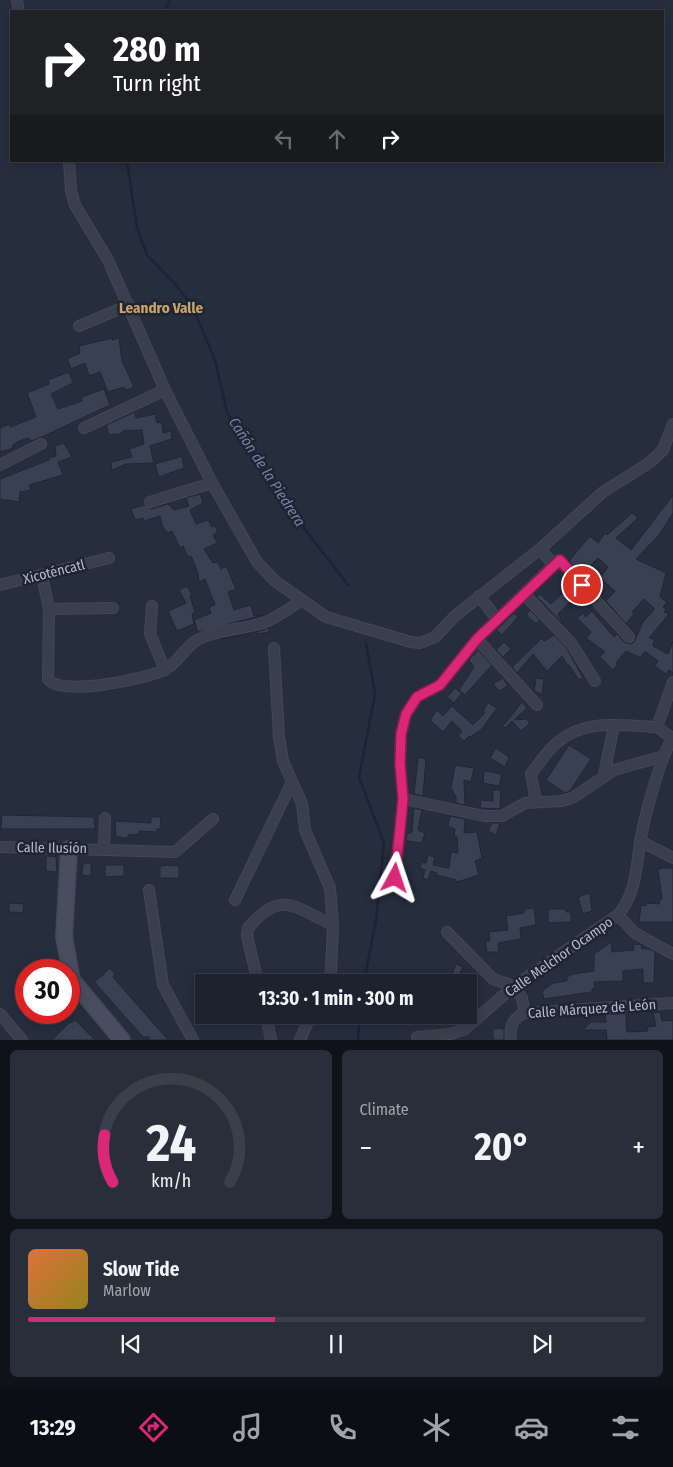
<!DOCTYPE html>
<meta charset="utf-8">
<style>
body{margin:0;font-family:"Fira Sans Condensed",sans-serif;background:#292f3a;color:#f1f3f6;height:100vh;display:flex;flex-direction:column;font-size:19px;white-space:nowrap}
*{box-sizing:border-box;margin:0}
p{font-size:16px;color:#a0a4aa}
.icon{flex:none;width:28px;height:28px;fill:none;stroke:currentColor;stroke-width:2;stroke-linecap:round;stroke-linejoin:round}
.map{position:relative;height:1040px;overflow:hidden}
.sheet{display:flex;flex-direction:column;gap:10px;padding:10px;background:#0f1319;flex:1}
.sheet>*{flex:none}
.hud{position:absolute;left:10px;top:10px;width:654px;height:152px;border-radius:0px;box-shadow:0 2px 12px #0003,0 0 0 1px #3a3f4a;background:#202124;color:#fff;overflow:hidden}
.speed{position:absolute;left:15px;top:959px;display:flex;gap:10px;font-size:25px;font-weight:700;text-align:center}
.speed>*{display:grid;place-content:center;width:65px;height:65px;border-radius:50%;background:#1c222e;box-shadow:0 2px 12px #0003,0 0 0 1px #3a3f4a;line-height:1}
.speed .limit{border:8px solid #d22;background:#fff;color:#111}
.pin{position:absolute;display:grid;place-items:center;width:42px;height:42px;color:#fff;margin:-21px;border:2px solid #fff;border-radius:50%;box-shadow:0 1px 5px #0007}
.me{position:absolute;width:55px;margin:-28px;rotate:5deg;stroke-linejoin:round;filter:drop-shadow(0 0 4px #0008)}
.turn{display:flex;align-items:center;gap:18px;height:105px;padding:0 20px;font-size:22px}
.turn .icon{width:65px;height:65px;stroke-width:2.5}
.turn b{display:block;font-size:35px;line-height:42px}
.lanes{display:flex;align-items:center;height:48px;padding:0 20px;background:#0003;justify-content:center;gap:25px;direction:ltr}
.lanes .off{opacity:.35}
.big{font-size:38px;font-weight:700;line-height:1.1}
.sheet .card{flex:1;display:flex;flex-direction:column;justify-content:center;gap:8px;min-width:0;padding:0 18px;border-radius:8px;background:#292f3a}
.sheet .dial{align-items:center;gap:0}
.dial svg{height:130px;overflow:visible;fill:none;stroke:#3a3f4a;stroke-width:7;stroke-linecap:round;text-anchor:middle}
.dial text{fill:#f1f3f6;stroke:none}
.song{display:flex;align-items:center;gap:15px}
.cover{width:60px;height:60px;border-radius:8px;background:linear-gradient(135deg,hsl(20 70% 55%),hsl(50 70% 35%))}
.played{height:5px;border-radius:2px;background:linear-gradient(90deg,#db2777 40%,#3a3f4a 40%)}
.keys{display:flex;justify-content:space-around;direction:ltr}
.heat{display:flex;justify-content:space-between;align-items:center;font-size:28px;direction:ltr}
.sheet .tiles{flex:1;display:grid;gap:10px;grid-template-columns:1fr 1fr}
.card:last-child{grid-column:span 2}
.trip{position:absolute;left:195px;top:974px;width:282px;height:50px;border-radius:0px;background:#1c222e;box-shadow:0 2px 12px #0003,0 0 0 1px #3a3f4a;font-weight:700;line-height:50px;text-align:center}
.tab-bar{display:flex;height:80px;justify-content:space-around;align-items:center;background:#0b0e12;color:#a0a4aa}
.tab-bar .icon{width:35px;height:35px}
.tab-bar .on{color:#db2777}
.tab-bar b{font-size:22px;color:#f1f3f6}
.map>svg:first-child{display:block}
.lines{fill:none;stroke-linecap:round;stroke-linejoin:round}
.stream{stroke:#1a233a;stroke-width:2.5}
.building{fill:#394052;stroke:#212634}
.street-casing{stroke:#434856;stroke-width:12}
.secondary-casing{stroke:#434856;stroke-width:18}
.street{stroke:#3a3f4d;stroke-width:10}
.secondary{stroke:#484e5f;stroke-width:15}
.route-casing{stroke:#8e194d;stroke-width:12}
.route{stroke:#db2777;stroke-width:9}
.labels{text-anchor:middle;dominant-baseline:central;stroke-width:5;stroke-linejoin:round;paint-order:stroke}
.street-label{font-size:14px;fill:#b6bbc8;stroke:#1f2432}
.neighbourhood-label{font-size:15px;font-weight:bold;fill:#cda36c;stroke:#1f2432}
.water-label{font-size:15px;font-style:italic;fill:#7281a4;stroke:#1f2432}
</style>
<div class="map">
<svg width="673" height="1040" viewBox="0 0 673 1040">
<rect width="100%" height="100%" fill="#262d3d"/>
<g class="lines">
<g class="stream">
<polyline points="165,11 170,0"/>
<polyline points="127,161 137,228 147,255 176,285 192,306 215,360 227,412 306,531 348,585"/>
<polyline points="364,982 376,920 384,843 359,777 375,694 366,643"/>
<polyline points="358,1040 360,1015"/>
</g>
</g>
<g class="building">
<polygon points="112,338 112,340 119,338 122,361 134,387 126,390 124,387 108,392 100,372 89,376 85,363 71,369 67,359 80,353 79,346"/>
<polygon points="69,372 73,383 51,394 58,409 82,401 81,397 104,389 110,405 44,436 31,441 29,438 19,441 12,446 13,448 0,452 0,428 9,424 10,427 36,417 27,393 49,384 48,380"/>
<polygon points="135,412 136,418 155,414 157,423 162,422 163,433 171,431 172,439 150,446 154,463 126,464 112,470 111,462 132,457 129,449 144,444 142,430 123,431 121,434 109,435 106,425"/>
<polygon points="64,443 72,457 58,462 63,475 29,485 31,490 20,492 19,502 0,499 0,479 49,460 49,458 56,456 55,446"/>
<polygon points="182,456 184,468 159,477 155,464"/>
<polygon points="200,494 203,503 190,510 196,524 208,520 212,527 215,526 218,532 213,535 217,543 204,549 213,563 218,562 221,569 226,566 228,570 236,589 228,592 234,610 251,605 254,616 263,615 198,632 194,620 211,613 209,607 215,605 205,579 199,582 198,573 191,556 188,557 183,546 180,548 172,531 167,533 162,525 160,516 144,521 143,518 135,520 131,509 144,505 152,509 168,504 174,510 189,506 186,498"/>
<polygon points="673,495 673,513 659,535 636,559 666,573 660,597 667,602 663,607 666,609 664,612 669,614 649,638 654,639 653,646 668,654 673,641 673,673 669,670 666,674 655,666 658,661 646,652 643,653 641,658 626,651 616,663 618,664 613,670 600,657 605,652 586,638 591,632 577,618 583,613 586,617 592,611 614,637 617,634 624,642 630,644 634,642 643,622 654,610 654,608 644,599 632,612 634,614 626,624 606,601 615,591 600,578 608,567 598,558 588,568 590,570 583,577 569,561 590,536 598,543 605,533 607,535 632,513 638,518 616,538 631,550"/>
<polygon points="187,586 192,595 190,596 195,612 192,614 194,624 177,631 168,611 186,603 179,590"/>
<polygon points="566,590 574,598 558,614 563,624 537,597 540,594 551,604"/>
<polygon points="530,610 540,620 536,624 526,615"/>
<polygon points="514,613 518,617 502,635 496,630"/>
<polygon points="269,628 269,632 221,639 257,632"/>
<polygon points="554,635 566,647 583,678 579,680 569,665 567,665 562,656 547,671 533,654 517,673 512,667 542,638 544,641"/>
<polygon points="504,642 511,649 503,657 496,650"/>
<polygon points="478,650 492,665 465,695 459,690 474,667 469,660"/>
<polygon points="503,678 508,686 499,691 493,684"/>
<polygon points="536,678 544,679 542,694 534,691"/>
<polygon points="455,688 462,693 454,703 447,697"/>
<polygon points="522,702 527,708 514,720 526,719 530,723 521,731 512,721 505,728 503,726"/>
<polygon points="488,703 497,708 481,730 470,737 469,736 464,741 458,736 462,731 452,721 443,732 430,720 437,710 443,716 452,706 473,725 485,713 483,711"/>
<polygon points="569,745 591,759 570,791 565,793 546,780"/>
<polygon points="496,748 509,757 505,767 490,758"/>
<polygon points="418,757 426,759 423,796 414,794"/>
<polygon points="455,765 474,768 471,782 464,780 465,805 456,803 456,797 451,788"/>
<polygon points="484,771 502,774 499,786 483,783"/>
<polygon points="493,790 501,790 500,809 480,808 481,800 493,801"/>
<polygon points="414,808 422,810 418,830 425,833 422,843 406,841 407,833 411,833 412,831"/>
<polygon points="2,815 94,817 95,829 1,829"/>
<polygon points="450,816 465,819 464,833 477,832 482,858 475,861 479,875 457,882 456,880 436,875 437,873 431,871 428,880 423,878 425,870 420,868 422,862 426,863 428,855 435,857 433,865 449,868 451,852 458,853 457,837 454,836 455,829 448,826"/>
<polygon points="151,817 161,817 160,829 157,829 157,832 139,831 139,834 128,835 128,838 116,837 115,821 151,823"/>
<polygon points="492,823 500,823 496,835 488,831"/>
<polygon points="46,856 56,857 57,872 46,871"/>
<polygon points="91,863 91,876 82,875 83,864"/>
<polygon points="105,865 124,865 124,876 105,877"/>
<polygon points="168,865 179,866 179,878 160,878 160,866"/>
<polygon points="662,868 673,868 673,922 639,922 641,905 646,906 646,903 659,904 660,899 662,899 658,870"/>
<polygon points="590,893 592,911 583,914 578,897"/>
<polygon points="9,903 24,904 23,913 9,912"/>
<polygon points="534,908 536,925 520,928 521,939 498,943 499,952 487,952 485,941 490,941 489,932 508,930 506,916 524,913 524,909"/>
<polygon points="548,909 565,909 566,912 571,912 571,922 548,923"/>
<polygon points="611,942 612,952 634,950 633,945 641,944 642,949 650,949 655,952 654,983 643,983 643,969 623,971 623,981 594,982 595,989 592,989 592,992 544,999 542,991 553,983 567,981 567,977 573,974 594,971 594,954"/>
<polygon points="456,964 463,967 456,982 449,982"/>
<polygon points="110,968 115,974 113,977 168,1040 148,1040 150,1037 143,1037 98,986 95,982"/>
<polygon points="660,1012 662,1021 673,1020 673,1040 607,1040 606,1030 583,1030 591,1022 606,1022 605,1014 626,1013 627,1032 648,1031 647,1027 656,1026 653,1013"/>
<polygon points="75,1020 95,1040 52,1040 70,1022 71,1023"/>
<polygon points="504,1028 504,1040 493,1040 493,1029"/>
</g>
<g class="lines">
<defs>
<g id="street">
<polyline points="17,0 19,11"/>
<polyline points="69,161 71,191 75,205 108,260 165,390 212,483 257,562 275,581 326,617 411,642 420,643 435,637 455,616 540,549 603,492 649,463 663,450 673,424"/>
<polyline points="79,326 129,305"/>
<polyline points="84,428 165,390"/>
<polyline points="0,465 41,444"/>
<polyline points="150,502 212,483"/>
<polyline points="540,549 554,565"/>
<path d="M 42,576 L 49,609 L 48,679 C 60,697 148,679 166,669 C 180,661 187,643 203,637 C 222,629 243,629 263,623 C 277,618 290,608 302,600"/>
<polyline points="0,585 109,558"/>
<polyline points="525,595 571,643 595,681"/>
<polyline points="479,596 497,619"/>
<polyline points="152,606 150,634 165,670"/>
<polyline points="49,609 113,608"/>
<polyline points="477,639 537,705"/>
<polyline points="274,648 279,737 283,761 302,804 305,830 330,888 333,925 331,972 326,982"/>
<polyline points="673,682 657,727 673,739"/>
<polyline points="604,775 614,725"/>
<polyline points="403,799 484,816 502,816 525,803 562,801 574,797 614,770 664,756"/>
<path d="M 536,802 L 531,774 C 539,764 547,750 558,742 C 586,718 623,726 657,727"/>
<polyline points="640,841 673,858"/>
<polyline points="0,847 175,852 213,819"/>
<polyline points="104,850 105,818"/>
<polyline points="395,878 403,799 400,764 401,734 406,714 417,697 440,685 477,639 559,560 629,637"/>
<polyline points="149,890 163,985 193,1040"/>
<polyline points="235,900 292,782"/>
<polyline points="618,915 635,933 673,954"/>
<polyline points="447,932 493,979 514,986 522,998 525,1013"/>
<path d="M 258,982 L 247,936 L 248,928 C 281,889 294,907 333,925"/>
<polyline points="0,1014 22,1040"/>
<polyline points="266,1015 271,1040"/>
<path d="M 417,1037 L 451,1034 L 465,1029 L 514,986 L 618,915 C 636,893 636,870 640,843 C 644,818 660,758 673,737"/>
<polyline points="300,1040 311,1015"/>
<path d="M 511,1040 C 509,1027 513,1018 525,1013 L 673,1003"/>
</g>
<polyline id="secondary" points="69,849 64,937 72,980 122,1040"/>
</defs>
<use href="#street" class="street-casing"/>
<use href="#secondary" class="secondary-casing"/>
<use href="#street" class="street"/>
<use href="#secondary" class="secondary"/>
</g>
<g class="lines">
<defs>
<polyline id="route" points="395,878 403,799 400,764 401,734 406,714 417,697 440,685 477,639 560,560 582,585"/>
</defs>
<use href="#route" class="route-casing"/>
<use href="#route" class="route"/>
</g>
<g class="labels">
<g class="street-label">
<text transform="translate(54 572) rotate(-14)">Xicoténcatl</text>
<text transform="translate(52 848) rotate(1)">Calle Ilusión</text>
<text transform="translate(559 957) rotate(-35)">Calle Melchor Ocampo</text>
<text transform="translate(592 1009) rotate(-4)">Calle Márquez de León</text>
</g>
<g class="neighbourhood-label">
<text x="161" y="308">Leandro Valle</text>
</g>
<g class="water-label">
<text transform="translate(267 472) rotate(57)">Cañón de la Piedrera</text>
</g>
</g>
</svg>
<div class="speed"><div class="limit">30</div></div>
<div class="pin" style="left:582px;top:585px;background:#d93025"><svg class="icon" aria-label="arrive" viewBox="0 0 24 24"><path d="M6 21V4h12l-3 4 3 4H6"/></svg></div>
<svg class="me" style="left:395px;top:878px" viewBox="-20 -20 40 40"><path d="M0-17L14 15 0 8-14 15z" fill="#db2777" stroke="#fff" stroke-width="4"/></svg>
<div class="trip">13:30 · 1 min · 300 m</div>
<div class="hud">
<div class="turn"><svg class="icon" aria-label="right" viewBox="0 0 24 24"><path d="M7 20v-9h11M14 6l5 5-5 5"/></svg><div><b>280 m</b>Turn right</div></div>
<div class="lanes"><svg class="icon off" aria-label="left" viewBox="0 0 24 24"><path d="M17 20v-9H6M10 6l-5 5 5 5"/></svg><svg class="icon off" aria-label="ahead" viewBox="0 0 24 24"><path d="M12 20V5M6 11l6-6 6 6"/></svg><svg class="icon" aria-label="right" viewBox="0 0 24 24"><path d="M7 20v-9h11M14 6l5 5-5 5"/></svg></div>
</div>
</div>
<section class="sheet">
<div class="tiles">
<div class="card dial"><svg viewBox="0 0 100 80">
<path d="M14 69A42 42 0 1 1 86 69"/>
<path d="M14 69A42 42 0 0 1 9 40" stroke="#db2777"/>
<text x="50" y="56" font-size="32" font-weight="700">24</text>
<text x="50" y="72" font-size="11">km/h</text>
</svg></div>
<div class="card"><p>Climate</p>
<div class="heat"><a>−</a><b class="big">20°</b><a>+</a></div>
</div>
<div class="card">
<div class="song"><i class="cover"></i><div><b>Slow Tide</b><p>Marlow</p></div></div>
<div class="played"></div>
<div class="keys"><svg class="icon" aria-label="previous" viewBox="0 0 24 24"><path d="M18 5L8 12l10 7zM5 5v14"/></svg><svg class="icon" aria-label="pause" viewBox="0 0 24 24"><path d="M8 5v14M16 5v14"/></svg><svg class="icon" aria-label="next" viewBox="0 0 24 24"><path d="M6 5l10 7-10 7zM19 5v14"/></svg></div>
</div>
</div>
</section>
<nav class="tab-bar">
<b>13:29</b>
<svg class="icon on" aria-label="directions" viewBox="0 0 24 24"><path d="M12 3l9 9-9 9-9-9zM9 14v-3h6M13 9l2 2-2 2"/></svg>
<svg class="icon" aria-label="music" viewBox="0 0 24 24"><path d="M9 18V5l10-2v13"/><circle cx="6" cy="18" r="3"/><circle cx="16" cy="16" r="3"/></svg>
<svg class="icon" aria-label="phone" viewBox="0 0 24 24"><path d="M5 4h4l2 5-3 2q2 4 5 5l2-3 5 2v4C11 20 4 13 5 4z"/></svg>
<svg class="icon" aria-label="climate" viewBox="0 0 24 24"><path d="M12 3v18M4 7l16 10M4 17L20 7"/></svg>
<svg class="icon" aria-label="car" viewBox="0 0 24 24"><path d="M5 17H2v-5l4-1 3-4h7l3 4 3 1v5h-3M9 17h6M6 11h13"/><circle cx="7" cy="17" r="2"/><circle cx="17" cy="17" r="2"/></svg>
<svg class="icon" aria-label="filters" viewBox="0 0 24 24"><path d="M4 7h16M4 17h16"/><circle cx="9" cy="7" r="2"/><circle cx="15" cy="17" r="2"/></svg>
</nav>
